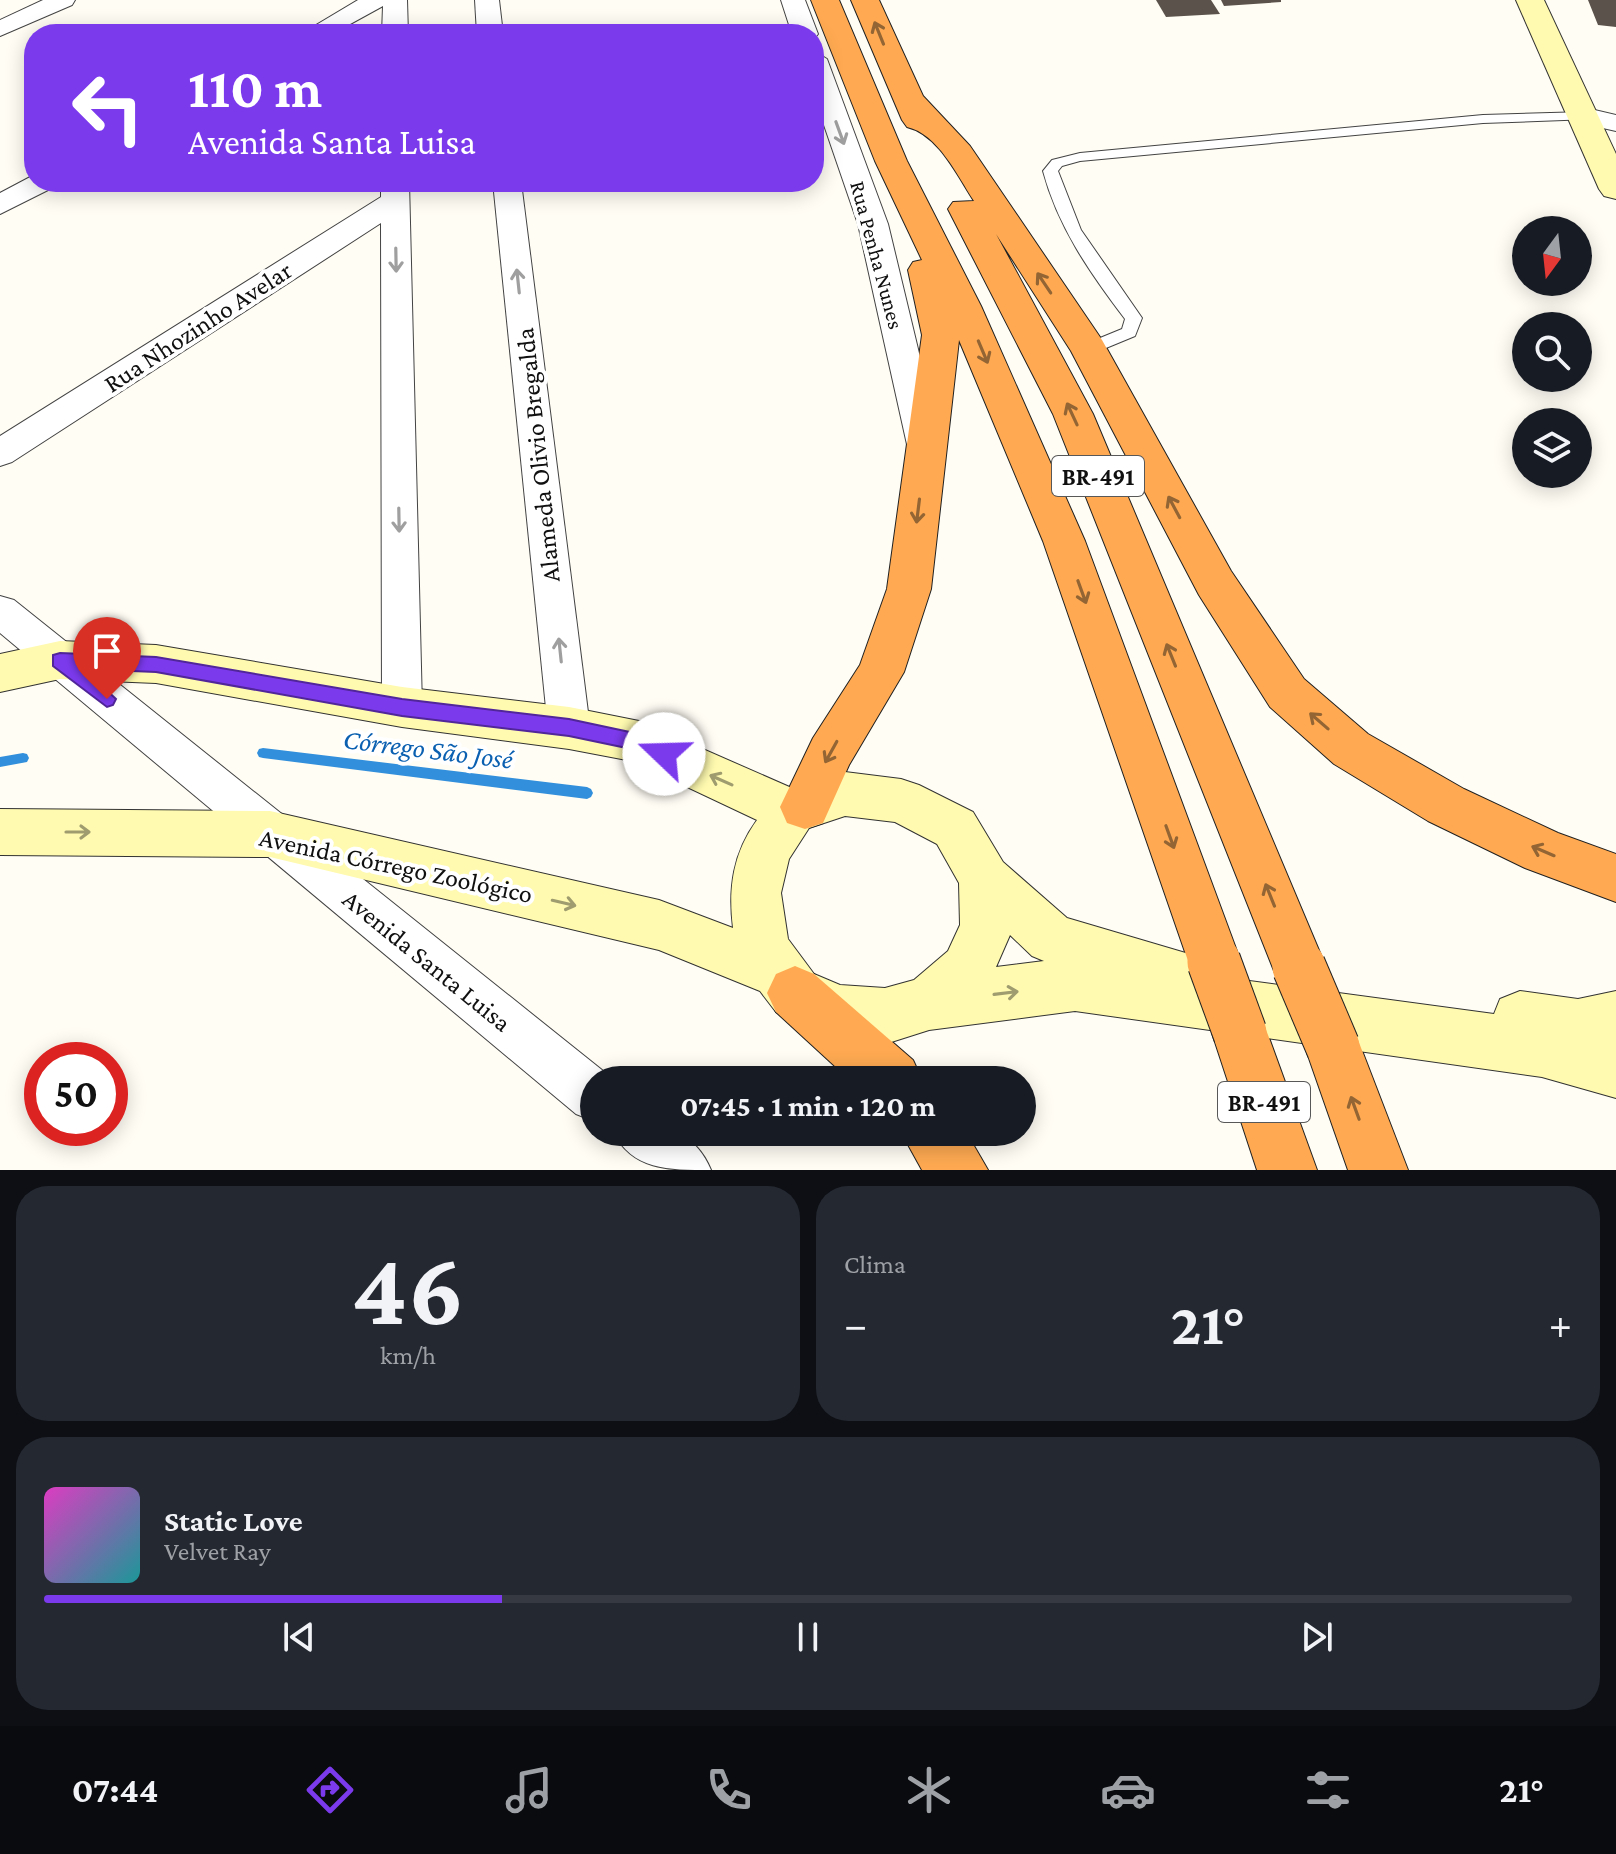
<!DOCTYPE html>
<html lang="pt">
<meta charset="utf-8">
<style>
body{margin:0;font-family:"Crimson Pro",serif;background:#242831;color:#f1f3f6;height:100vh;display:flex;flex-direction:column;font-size:30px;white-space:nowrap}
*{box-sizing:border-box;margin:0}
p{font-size:26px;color:#9ea1a6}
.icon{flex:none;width:44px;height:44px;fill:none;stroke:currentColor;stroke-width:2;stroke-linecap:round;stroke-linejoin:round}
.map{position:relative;height:1170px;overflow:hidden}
.panel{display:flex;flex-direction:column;gap:16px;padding:16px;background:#0d0f14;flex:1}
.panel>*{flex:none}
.guide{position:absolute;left:24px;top:24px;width:800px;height:168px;border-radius:32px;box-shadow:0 4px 20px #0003;background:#7c3aed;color:#fff;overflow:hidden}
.needle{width:52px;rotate:195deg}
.buttons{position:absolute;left:1512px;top:216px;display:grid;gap:16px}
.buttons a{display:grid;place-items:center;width:80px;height:80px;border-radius:50%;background:#171b24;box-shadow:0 4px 20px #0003;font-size:40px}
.speed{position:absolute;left:24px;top:1042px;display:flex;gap:16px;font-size:40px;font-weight:700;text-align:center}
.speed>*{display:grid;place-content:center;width:104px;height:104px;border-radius:50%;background:#171b24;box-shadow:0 4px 20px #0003;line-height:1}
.speed .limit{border:12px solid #d22;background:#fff;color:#111}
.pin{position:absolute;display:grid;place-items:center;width:68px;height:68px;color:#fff;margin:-82px -34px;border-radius:50% 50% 50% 0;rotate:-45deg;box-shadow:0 0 8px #0007}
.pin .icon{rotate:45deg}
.me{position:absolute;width:88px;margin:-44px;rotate:291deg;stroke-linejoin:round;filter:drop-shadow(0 0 6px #0008)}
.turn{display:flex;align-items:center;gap:28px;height:168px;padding:0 32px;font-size:36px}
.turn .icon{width:104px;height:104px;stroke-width:2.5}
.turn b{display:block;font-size:56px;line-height:68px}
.big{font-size:60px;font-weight:700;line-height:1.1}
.panel .card{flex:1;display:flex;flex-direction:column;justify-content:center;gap:12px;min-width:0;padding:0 28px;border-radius:32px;background:#242831}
.panel .dial{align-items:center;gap:0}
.dial b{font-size:104px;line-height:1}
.song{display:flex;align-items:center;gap:24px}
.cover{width:96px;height:96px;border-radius:12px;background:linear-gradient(135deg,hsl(310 70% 55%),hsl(180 70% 35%))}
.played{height:8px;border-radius:4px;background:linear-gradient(90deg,#7c3aed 30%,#363941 30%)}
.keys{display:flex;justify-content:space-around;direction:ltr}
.heat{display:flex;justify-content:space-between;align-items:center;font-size:44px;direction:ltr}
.panel .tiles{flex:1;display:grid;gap:16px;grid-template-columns:1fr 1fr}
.card:last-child{grid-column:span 2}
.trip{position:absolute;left:580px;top:1066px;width:456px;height:80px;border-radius:40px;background:#171b24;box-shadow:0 4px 20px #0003;font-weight:700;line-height:80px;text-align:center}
.menu{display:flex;height:128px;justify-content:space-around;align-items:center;background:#090b0e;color:#9ea1a6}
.menu .icon{width:56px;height:56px}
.menu .active{color:#7c3aed}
.menu b{font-size:36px;color:#f1f3f6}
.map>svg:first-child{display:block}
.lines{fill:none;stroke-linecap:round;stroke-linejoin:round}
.stream{fill:#328fdb;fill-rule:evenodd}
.building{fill:#5a524b}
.lane-casing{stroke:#434343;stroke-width:2}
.street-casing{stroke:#434343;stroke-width:2}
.secondary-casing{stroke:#323232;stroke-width:2}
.highway-casing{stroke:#212121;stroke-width:2}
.lane{fill:#fff;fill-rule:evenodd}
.street{fill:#fff;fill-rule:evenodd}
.secondary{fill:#fffaaf;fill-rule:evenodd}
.highway{fill:#ffaa52;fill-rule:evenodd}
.highway-bridge-casing{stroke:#212121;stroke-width:55;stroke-linecap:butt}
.highway-bridge{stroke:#ffaa52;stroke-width:53}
.oneway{stroke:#936534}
.oneway2{stroke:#9f9f9f}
.oneway3{stroke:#9f9c6f}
.route{fill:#7c3aed;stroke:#51269a;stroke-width:2}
.labels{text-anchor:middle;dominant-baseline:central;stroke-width:8;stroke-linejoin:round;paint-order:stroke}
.far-street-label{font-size:22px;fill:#101010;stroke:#fff}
.shield{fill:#fff;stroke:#585858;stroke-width:2}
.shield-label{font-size:24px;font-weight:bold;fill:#101010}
.street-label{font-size:26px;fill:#101010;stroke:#fff}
.water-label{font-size:28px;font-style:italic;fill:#0b60b1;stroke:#fff}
</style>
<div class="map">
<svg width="1616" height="1170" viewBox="0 0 1616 1170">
<rect width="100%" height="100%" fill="#fffdf4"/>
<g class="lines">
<g class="stream">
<polygon points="263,748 587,787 591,789 593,793 591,797 587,799 263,758 259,757 257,753 259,749"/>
<polygon points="23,753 27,754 29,758 27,762 0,767 0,757"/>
</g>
</g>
<g class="building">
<polygon points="1156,0 1211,0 1220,14 1166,17"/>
<polygon points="1221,0 1281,0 1281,2 1224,6"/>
<polygon points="1588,0 1616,0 1616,27 1598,25"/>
</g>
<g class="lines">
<defs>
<path id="lane" d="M 1586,112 L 1593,116 L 1591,119 L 1483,123 L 1080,161 L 1062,166 L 1058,171 L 1081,230 L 1142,318 L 1135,336 L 1089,355 L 1080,349 L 1083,345 L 1122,329 L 1125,319 C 1090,273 1058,227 1043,171 L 1052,160 L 1080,153 L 1483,115 Z"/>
<g id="street">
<polygon points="43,0 75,0 72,5 0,36 0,20"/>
<polygon points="358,0 407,0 408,34 382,34 383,6 332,34 301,34"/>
<polygon points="475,0 499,0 503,34 477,34"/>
<polygon points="781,0 805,0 818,34 814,39 814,34 792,34"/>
<polygon points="814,51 827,59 888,224 942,449 937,458 925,462 913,458 908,449 858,224 814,96"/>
<polygon points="1586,108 1616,115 1616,131 1576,122 1572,116 1576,110"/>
<polygon points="34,175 34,182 56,182 52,188 0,214 0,193"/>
<polygon points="381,182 409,182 422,707 416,719 402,724 388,719 382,707 381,223 12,462 0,466 0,436 381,197"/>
<polygon points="493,182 521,182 590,728 584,741 569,746 554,741 548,728"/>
<polygon points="0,596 14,600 612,1078 594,1080 594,1121 576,1114 0,633"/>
<path d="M 613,1132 C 657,1132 691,1122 711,1170 C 667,1170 633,1170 613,1132 Z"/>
</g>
<g id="secondary">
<polygon points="1516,0 1544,0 1616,154 1616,199 1604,196 1599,189"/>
<path d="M 60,641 L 156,645 L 402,687 L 569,707 L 639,721 L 794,789 L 845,772 L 901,779 L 919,785 L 973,812 L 1003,862 L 1067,918 L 1189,954 L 1197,974 L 1494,1014 L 1500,999 L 1520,991 L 1578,999 L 1616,991 L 1616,1098 L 1542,1077 L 1075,1011 L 929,1030 L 885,1044 L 837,1041 L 776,1012 L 760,991 L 659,950 L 270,857 L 0,855 L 0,809 L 270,811 L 659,900 L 733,928 C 728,888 733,853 757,820 L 632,761 L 569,749 L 402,727 L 156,683 L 60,679 L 0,692 L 0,654 ZM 845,816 L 895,822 L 937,844 L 959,883 L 960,925 L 948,951 L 914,980 L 885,988 L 840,985 L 814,974 L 788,939 L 781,893 L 789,859 L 809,828 ZM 1010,935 L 1032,956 L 1044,961 L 996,967 Z"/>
</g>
<g id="highway">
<polygon points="811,0 839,0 907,161 981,306 1085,541 1241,962 1233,981 1214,988 1195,981 1043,541 959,340 931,589 904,672 849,765 823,823 805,829 787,823 780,807 813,738 860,665 887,589 922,335 908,270 913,262 922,260 875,161"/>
<path d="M 851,0 L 879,0 L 923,96 L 970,146 L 1102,340 L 1231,571 L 1304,679 L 1368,734 L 1464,789 L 1558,833 L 1616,854 L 1616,902 L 1525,868 L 1428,821 L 1334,764 L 1270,707 L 1199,595 L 1071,351 L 996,234 L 1093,414 L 1326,967 L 1318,986 L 1299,993 L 1280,986 L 1053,414 L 948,209 L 953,202 L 974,201 C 957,175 938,134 907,127 L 902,120 Z"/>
<polygon points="795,966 814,974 913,1060 922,1080 850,1080 776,1012 767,993 776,974"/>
<polygon points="1240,1005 1260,1013 1317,1170 1257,1170 1212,1033 1220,1013"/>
<polygon points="1333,1019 1353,1027 1408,1170 1348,1170 1305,1047 1313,1027"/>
<polygon points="901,1132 966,1132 988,1170 922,1170"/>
</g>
</defs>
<use href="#lane" class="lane-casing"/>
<use href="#street" class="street-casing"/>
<use href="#secondary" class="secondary-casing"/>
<use href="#highway" class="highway-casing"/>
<use href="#lane" class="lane"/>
<use href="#street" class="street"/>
<use href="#secondary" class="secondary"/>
<use href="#highway" class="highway"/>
<defs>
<g id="highway-bridge">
<polyline points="1214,962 1240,1033"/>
<polyline points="1299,967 1333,1047"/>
</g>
</defs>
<use href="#highway-bridge" class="highway-bridge-casing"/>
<use href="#highway-bridge" class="highway-bridge"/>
</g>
<defs><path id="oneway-shaft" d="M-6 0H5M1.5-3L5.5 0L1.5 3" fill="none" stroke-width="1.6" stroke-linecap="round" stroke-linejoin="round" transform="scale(2)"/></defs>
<g class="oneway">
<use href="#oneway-shaft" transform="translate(879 33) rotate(-112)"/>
<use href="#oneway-shaft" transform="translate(1044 283) rotate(-124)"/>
<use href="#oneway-shaft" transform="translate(983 352) rotate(67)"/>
<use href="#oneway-shaft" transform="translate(1072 414) rotate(-115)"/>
<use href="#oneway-shaft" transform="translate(1174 507) rotate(-118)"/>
<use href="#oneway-shaft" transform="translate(918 511) rotate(97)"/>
<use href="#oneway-shaft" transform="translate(1082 592) rotate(70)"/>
<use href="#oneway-shaft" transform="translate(1171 655) rotate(-112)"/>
<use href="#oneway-shaft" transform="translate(1319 721) rotate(-139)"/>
<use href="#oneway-shaft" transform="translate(831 752) rotate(119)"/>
<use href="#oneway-shaft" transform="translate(1170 837) rotate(70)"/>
<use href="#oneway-shaft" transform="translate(1543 851) rotate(-157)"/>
<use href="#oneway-shaft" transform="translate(1270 895) rotate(-112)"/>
<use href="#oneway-shaft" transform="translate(1355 1108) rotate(-110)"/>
</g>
<g class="oneway2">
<use href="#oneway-shaft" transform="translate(840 133) rotate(70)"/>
<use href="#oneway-shaft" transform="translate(396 260) rotate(89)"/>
<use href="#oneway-shaft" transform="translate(518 281) rotate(-96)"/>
<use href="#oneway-shaft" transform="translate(399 520) rotate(89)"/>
<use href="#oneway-shaft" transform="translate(560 650) rotate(-96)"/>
</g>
<g class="oneway3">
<use href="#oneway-shaft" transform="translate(721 780) rotate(-156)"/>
<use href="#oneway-shaft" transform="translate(78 832)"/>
<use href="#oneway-shaft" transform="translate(564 903) rotate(13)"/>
<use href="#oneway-shaft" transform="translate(1006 993) rotate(-7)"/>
</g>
<polygon class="route" points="60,653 156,657 402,699 569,719 639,734 671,748 674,754 664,763 636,750 569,736 402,716 156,672 84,669 116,699 113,705 107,707 53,666 53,655"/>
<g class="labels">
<g class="far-street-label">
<text transform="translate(877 255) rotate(75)">Rua Penha Nunes</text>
</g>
<g class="shield">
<rect x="1052" y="456" width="92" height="40" rx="6"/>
<rect x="1218" y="1082" width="92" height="40" rx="6"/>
</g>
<g class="shield-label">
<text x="1098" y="476">BR-491</text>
<text x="1264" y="1102">BR-491</text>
</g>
<g class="street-label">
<text transform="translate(198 327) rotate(-33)">Rua Nhozinho Avelar</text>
<text transform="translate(538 455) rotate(-96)">Alameda Olivio Bregalda</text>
<text transform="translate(396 866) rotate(12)">Avenida Córrego Zoológico</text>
<text transform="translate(427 961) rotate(39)">Avenida Santa Luisa</text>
</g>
<g class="water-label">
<text transform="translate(428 749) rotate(7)">Córrego São José</text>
</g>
</g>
</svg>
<div class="buttons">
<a><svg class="needle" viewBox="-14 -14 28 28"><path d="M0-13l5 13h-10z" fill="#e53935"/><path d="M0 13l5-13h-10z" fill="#9ea1a6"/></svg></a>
<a><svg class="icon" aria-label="search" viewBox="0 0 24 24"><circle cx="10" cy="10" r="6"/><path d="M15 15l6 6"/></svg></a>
<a><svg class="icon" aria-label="layers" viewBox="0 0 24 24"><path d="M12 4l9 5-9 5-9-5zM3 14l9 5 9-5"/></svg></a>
</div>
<div class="speed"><div class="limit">50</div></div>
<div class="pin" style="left:107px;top:699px;background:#d93025"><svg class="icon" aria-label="arrive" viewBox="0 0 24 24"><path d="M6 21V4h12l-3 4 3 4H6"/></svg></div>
<svg class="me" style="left:664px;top:754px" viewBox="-20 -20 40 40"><circle r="19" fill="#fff"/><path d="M0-13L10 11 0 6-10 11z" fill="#7c3aed"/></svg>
<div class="trip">07:45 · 1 min · 120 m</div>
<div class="guide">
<div class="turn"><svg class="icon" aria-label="left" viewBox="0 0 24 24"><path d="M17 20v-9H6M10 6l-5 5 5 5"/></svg><div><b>110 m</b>Avenida Santa Luisa</div></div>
</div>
</div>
<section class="panel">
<div class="tiles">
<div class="card dial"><b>46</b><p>km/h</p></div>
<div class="card"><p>Clima</p>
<div class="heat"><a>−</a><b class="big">21°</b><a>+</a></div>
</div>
<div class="card">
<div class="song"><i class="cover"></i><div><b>Static Love</b><p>Velvet Ray</p></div></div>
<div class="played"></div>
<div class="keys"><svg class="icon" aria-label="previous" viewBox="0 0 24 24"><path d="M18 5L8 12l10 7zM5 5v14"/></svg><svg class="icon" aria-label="pause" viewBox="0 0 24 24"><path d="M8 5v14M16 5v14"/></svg><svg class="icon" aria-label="next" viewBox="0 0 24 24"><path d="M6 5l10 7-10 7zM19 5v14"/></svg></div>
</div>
</div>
</section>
<nav class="menu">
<b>07:44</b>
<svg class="icon active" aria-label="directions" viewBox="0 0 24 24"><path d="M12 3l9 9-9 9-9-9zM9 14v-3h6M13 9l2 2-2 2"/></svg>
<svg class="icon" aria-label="music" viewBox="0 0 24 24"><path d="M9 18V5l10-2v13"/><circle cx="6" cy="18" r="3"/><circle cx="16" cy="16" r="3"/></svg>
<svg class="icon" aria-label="phone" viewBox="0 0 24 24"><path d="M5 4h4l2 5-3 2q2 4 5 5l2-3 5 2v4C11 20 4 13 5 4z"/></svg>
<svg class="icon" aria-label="climate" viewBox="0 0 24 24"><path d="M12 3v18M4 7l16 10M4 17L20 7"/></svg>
<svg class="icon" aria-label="car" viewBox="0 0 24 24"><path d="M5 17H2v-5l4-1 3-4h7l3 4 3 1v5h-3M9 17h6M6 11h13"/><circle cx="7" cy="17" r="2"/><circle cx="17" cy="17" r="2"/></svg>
<svg class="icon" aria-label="filters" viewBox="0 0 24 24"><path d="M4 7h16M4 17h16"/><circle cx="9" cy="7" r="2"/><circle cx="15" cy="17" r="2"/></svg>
<b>21°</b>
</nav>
